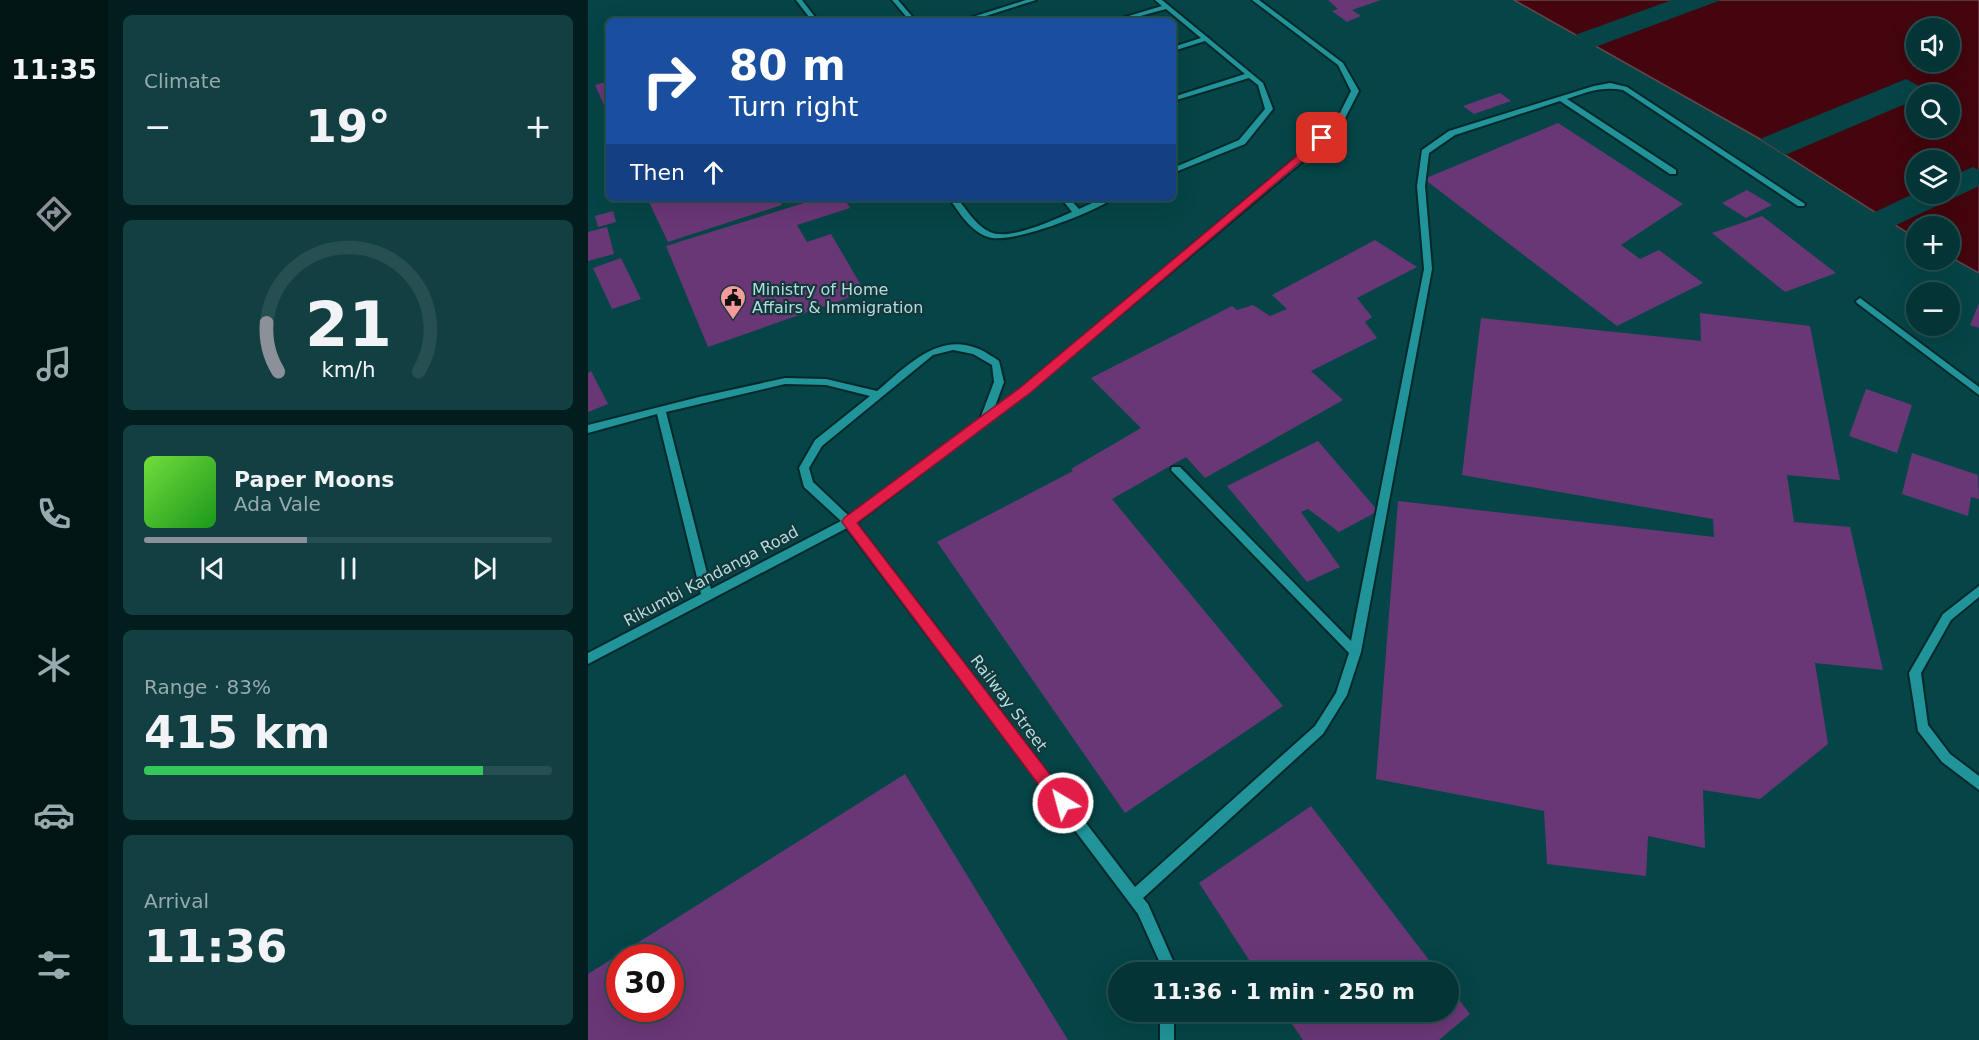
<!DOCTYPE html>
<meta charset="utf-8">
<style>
body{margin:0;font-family:"DejaVu Sans",sans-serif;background:#123f41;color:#f1f3f6;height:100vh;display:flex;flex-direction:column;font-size:22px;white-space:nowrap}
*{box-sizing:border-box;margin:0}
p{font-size:20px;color:#97aaad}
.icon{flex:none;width:33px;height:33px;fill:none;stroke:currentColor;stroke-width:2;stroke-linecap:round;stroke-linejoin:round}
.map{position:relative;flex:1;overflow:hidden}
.panel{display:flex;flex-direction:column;gap:15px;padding:15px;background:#021d1d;width:480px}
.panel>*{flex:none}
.banner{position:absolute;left:18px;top:18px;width:570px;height:183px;border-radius:9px;box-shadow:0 6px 24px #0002,0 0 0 2px #254f50;background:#1a4fa0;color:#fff;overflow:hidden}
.buttons{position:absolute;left:1318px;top:18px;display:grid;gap:12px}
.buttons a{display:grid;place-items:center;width:54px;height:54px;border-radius:50%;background:#043435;box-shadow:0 6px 24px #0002,0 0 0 2px #254f50;font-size:30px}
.speed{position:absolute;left:18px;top:944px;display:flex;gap:12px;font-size:30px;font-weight:700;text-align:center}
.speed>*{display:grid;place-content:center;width:78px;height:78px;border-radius:50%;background:#043435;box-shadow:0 6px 24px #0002,0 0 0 2px #254f50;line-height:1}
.speed .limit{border:9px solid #d22;background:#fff;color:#111}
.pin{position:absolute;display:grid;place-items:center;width:51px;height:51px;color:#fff;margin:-26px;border-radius:12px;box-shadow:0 3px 9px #0006}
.me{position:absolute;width:66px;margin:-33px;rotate:323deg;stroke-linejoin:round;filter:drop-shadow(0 0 4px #0008)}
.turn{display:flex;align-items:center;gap:21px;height:126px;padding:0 24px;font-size:27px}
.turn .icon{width:78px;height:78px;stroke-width:2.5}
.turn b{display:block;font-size:42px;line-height:51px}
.then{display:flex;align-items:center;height:57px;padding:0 24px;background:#0003;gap:12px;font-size:22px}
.big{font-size:45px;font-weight:800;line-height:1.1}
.panel .widget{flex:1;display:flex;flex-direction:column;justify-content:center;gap:9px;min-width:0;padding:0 21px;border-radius:9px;background:#123f41}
.panel .dial{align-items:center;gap:0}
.dial svg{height:156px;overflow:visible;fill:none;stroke:#254f50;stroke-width:7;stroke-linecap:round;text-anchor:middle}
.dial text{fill:#f1f3f6;stroke:none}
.song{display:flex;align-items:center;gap:18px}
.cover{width:72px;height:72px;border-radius:9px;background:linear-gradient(135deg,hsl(100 70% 55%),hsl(120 70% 35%))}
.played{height:6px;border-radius:3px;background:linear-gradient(90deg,#8c9099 40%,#254f50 40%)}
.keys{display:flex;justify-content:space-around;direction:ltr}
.heat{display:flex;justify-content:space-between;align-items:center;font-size:33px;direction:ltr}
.charge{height:9px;border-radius:4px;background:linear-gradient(90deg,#34c759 83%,#254f50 0)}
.trip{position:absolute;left:520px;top:962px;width:351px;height:60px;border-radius:30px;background:#043435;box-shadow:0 6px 24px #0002,0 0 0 2px #254f50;font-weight:800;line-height:60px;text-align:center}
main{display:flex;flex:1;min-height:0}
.tabs{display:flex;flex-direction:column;width:108px;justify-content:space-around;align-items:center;background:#021515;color:#97aaad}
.tabs .icon{width:42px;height:42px}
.tabs .selected{color:#8c9099}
.tabs b{font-size:27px;color:#f1f3f6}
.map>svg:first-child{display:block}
.water{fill:#44050e;stroke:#64464d;stroke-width:1.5;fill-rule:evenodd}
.pier{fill:#054547}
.building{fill:#6a3776;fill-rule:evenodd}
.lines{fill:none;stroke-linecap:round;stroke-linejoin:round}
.minor-casing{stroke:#05282a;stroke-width:4}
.minor{fill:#209499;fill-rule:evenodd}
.route{fill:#e11d48;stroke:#92132f;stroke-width:1.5}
.labels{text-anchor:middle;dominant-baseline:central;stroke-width:4.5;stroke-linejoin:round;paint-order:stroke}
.poi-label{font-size:16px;fill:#afdee0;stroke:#163739;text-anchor:start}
.street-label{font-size:16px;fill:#afdee0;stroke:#163739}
</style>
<main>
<nav class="tabs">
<b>11:35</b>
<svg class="icon selected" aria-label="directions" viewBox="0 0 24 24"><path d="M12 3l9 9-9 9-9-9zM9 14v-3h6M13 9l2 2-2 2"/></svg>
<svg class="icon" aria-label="music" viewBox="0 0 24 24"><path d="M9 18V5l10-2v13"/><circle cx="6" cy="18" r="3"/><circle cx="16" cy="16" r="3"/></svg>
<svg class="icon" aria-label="phone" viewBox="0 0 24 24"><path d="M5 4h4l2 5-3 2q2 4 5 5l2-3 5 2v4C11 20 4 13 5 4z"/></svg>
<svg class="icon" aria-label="climate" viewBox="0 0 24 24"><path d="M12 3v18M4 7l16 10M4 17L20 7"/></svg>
<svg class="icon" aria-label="car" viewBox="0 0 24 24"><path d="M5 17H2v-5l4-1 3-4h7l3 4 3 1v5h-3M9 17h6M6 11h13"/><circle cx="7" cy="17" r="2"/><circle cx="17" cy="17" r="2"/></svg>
<svg class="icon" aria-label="filters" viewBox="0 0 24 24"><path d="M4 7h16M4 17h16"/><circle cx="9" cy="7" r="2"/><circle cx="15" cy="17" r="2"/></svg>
</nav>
<section class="panel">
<div class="widget"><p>Climate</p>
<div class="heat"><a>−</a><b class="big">19°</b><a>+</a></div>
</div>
<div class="widget dial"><svg viewBox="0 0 100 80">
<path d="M14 69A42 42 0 1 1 86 69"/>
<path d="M14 69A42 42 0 0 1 8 44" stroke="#8c9099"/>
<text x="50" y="56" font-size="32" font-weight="700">21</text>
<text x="50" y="72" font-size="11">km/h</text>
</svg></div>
<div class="widget">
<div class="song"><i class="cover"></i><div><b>Paper Moons</b><p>Ada Vale</p></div></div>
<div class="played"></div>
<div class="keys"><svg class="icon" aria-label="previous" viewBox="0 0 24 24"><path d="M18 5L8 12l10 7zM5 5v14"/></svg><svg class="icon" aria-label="pause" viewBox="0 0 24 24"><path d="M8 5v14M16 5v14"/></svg><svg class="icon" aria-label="next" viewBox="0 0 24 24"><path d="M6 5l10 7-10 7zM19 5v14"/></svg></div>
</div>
<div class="widget"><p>Range · 83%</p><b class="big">415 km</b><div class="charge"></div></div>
<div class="widget"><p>Arrival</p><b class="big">11:36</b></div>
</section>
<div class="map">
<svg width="1391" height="1040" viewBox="0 0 1391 1040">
<rect width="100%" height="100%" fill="#054547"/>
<path class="water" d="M 926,0 L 1391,0 L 1391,273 L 1362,257 L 1362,226 L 1329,226 L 1329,239 L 1172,139 ZM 1329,28 L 1362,28 L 1362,62 L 1329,62 ZM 1329,94 L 1362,94 L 1362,128 L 1329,128 ZM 1329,160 L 1362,160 L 1362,194 L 1329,194 Z"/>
<g class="pier">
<polygon points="1084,0 1133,0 1007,47 987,35"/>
<polygon points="1318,79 1344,93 1329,94 1329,99 1197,155 1172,139"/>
<polygon points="1385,167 1391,170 1391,186 1306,226 1285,213 1329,192 1362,194 1362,177"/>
</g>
<g class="building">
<polygon points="740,0 793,0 764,10 773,16 759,22 744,11 750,9"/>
<polygon points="21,81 21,116 7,85"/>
<polygon points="912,93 923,101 886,114 875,106"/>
<polygon points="970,123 1095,204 1033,245 1052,259 1071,250 1115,283 1029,326 836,179"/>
<polygon points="1159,190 1184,205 1158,218 1134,203"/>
<polygon points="59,198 190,198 194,205 80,242"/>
<polygon points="232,198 256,198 262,208 209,225 219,242 243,234 277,292 120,347 78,246"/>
<polygon points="25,211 28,222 10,227 7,216"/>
<polygon points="1174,216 1248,273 1197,292 1124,233"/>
<polygon points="19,227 26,254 0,261 0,232"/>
<polygon points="787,240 829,267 769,298 784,317 777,322 789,338 723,371 755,400 617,478 598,457 524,499 695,706 537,813 349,542 485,471 483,469 553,428 503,378 644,306 649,310 665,305 682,316 699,309 684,295"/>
<polygon points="33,258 53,299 24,309 5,268"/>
<polygon points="1391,303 1391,328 1382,325"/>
<polygon points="1112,313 1222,326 1252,480 1199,475 1206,522 1262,527 1295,670 1227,663 1240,744 1172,799 1115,790 1117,848 1060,836 1058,876 959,864 956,811 788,779 810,501 1126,537 1125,519 874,475 893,318 1113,341"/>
<polygon points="3,371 20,404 0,412 0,373"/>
<polygon points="1278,389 1324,405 1309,453 1261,436"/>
<polygon points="730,441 790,511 751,532 720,509 713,512 752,567 719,582 639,486"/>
<polygon points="1324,453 1390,475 1391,499 1383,497 1380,516 1314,494"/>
<path d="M 317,774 L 480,1040 L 0,1040 L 0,974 ZM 32,957 L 82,957 L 82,1008 L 32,1008 Z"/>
<polygon points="723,806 850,972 669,972 611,883"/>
<polygon points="861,987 882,1014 851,1040 715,1040 695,1011 861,1011"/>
</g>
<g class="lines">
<defs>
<g id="minor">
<polygon points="208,0 214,0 230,21 224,21"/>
<polygon points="304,0 310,0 328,21 322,21"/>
<polygon points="438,0 448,0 382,21 372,21"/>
<polygon points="567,0 574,0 675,83 685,109 657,144 585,173 585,168 651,140 677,109 670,85 661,78 585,101 585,97 657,74 617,41 585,51 585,47 613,38 578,9 534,21 524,21 574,6"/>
<path d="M 664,0 L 671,0 L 755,63 L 771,91 L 754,124 L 721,156 L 440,392 L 268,523 L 547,887 L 727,726 L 748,693 L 761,653 L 583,470 L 584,467 L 592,467 L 763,641 L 836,269 L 829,186 L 834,150 L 861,131 L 1006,86 L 1022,83 L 1039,87 L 1217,204 L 1216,206 L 1210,206 L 1035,90 C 1015,86 998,92 979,99 L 1088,170 L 1088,174 L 1082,174 L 972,101 L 867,135 L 841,153 L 837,186 L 844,269 L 773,652 L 759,695 L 735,734 L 555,898 L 560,904 L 586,963 L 586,972 L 572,972 L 572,963 L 550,914 L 259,528 L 0,664 L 0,653 L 113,594 L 69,414 L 0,433 L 0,425 L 111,397 L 197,378 L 238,379 L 289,391 C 318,367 350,331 391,349 C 398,352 405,357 411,361 L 416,382 L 406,409 L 434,388 L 715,152 L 748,121 L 763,91 L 750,65 ZM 365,350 L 385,354 L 404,365 L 406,382 L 392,419 L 261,516 L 225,482 L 221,468 L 234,446 L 345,355 ZM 197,384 L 238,385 L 282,396 L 227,440 L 211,468 L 216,487 L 253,521 L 123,589 L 78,412 Z"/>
<path d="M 361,198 L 369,198 C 379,210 388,226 402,232 C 422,241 465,220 484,212 L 473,198 L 481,198 L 491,209 L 515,198 L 526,198 C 507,212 422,245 400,237 C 382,231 371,212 361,198 Z"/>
<polygon points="1272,298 1391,387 1391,395 1269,303 1268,301"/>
<polygon points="1391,586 1391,597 1363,620 1333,673 1340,725 1362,754 1391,776 1391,790 1354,762 1330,731 1321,673 1355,614"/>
<rect x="572" y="1011" width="14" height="29"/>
</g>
</defs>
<use href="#minor" class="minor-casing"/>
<use href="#minor" class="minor"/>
</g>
<polygon class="route" points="734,135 739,138 738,140 442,393 269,523 480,798 483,803 480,809 475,811 469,809 254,522 256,518 433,387"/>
<defs>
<symbol id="civic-pin" viewBox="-11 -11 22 30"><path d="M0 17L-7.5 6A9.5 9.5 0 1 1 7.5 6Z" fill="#f59b9b" stroke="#163739"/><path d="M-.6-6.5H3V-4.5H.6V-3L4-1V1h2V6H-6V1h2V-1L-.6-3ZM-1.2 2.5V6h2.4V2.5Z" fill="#111"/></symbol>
</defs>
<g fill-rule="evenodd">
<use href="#civic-pin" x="130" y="283" width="30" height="40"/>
</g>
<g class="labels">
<g class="poi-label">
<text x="164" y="289">Ministry of Home<tspan x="164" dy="18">Affairs &amp; Immigration</tspan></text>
</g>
<g class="street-label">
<text transform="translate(123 576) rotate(-28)">Rikumbi Kandanga Road</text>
<text transform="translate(421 703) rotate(53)">Railway Street</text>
</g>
</g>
</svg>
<div class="buttons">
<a><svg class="icon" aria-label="sound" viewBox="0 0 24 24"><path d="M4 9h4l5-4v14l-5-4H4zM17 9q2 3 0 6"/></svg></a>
<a><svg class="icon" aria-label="search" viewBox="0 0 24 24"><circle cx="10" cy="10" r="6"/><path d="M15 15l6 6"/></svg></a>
<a><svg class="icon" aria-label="layers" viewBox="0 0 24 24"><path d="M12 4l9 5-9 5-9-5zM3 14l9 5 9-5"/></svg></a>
<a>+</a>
<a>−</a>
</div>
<div class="speed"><div class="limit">30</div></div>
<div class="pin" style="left:734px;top:138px;background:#d93025"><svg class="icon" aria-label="arrive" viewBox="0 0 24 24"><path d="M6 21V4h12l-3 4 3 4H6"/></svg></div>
<svg class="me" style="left:475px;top:803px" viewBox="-20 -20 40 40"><circle r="17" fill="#e11d48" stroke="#fff" stroke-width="3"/><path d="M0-11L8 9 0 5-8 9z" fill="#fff"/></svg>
<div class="trip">11:36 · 1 min · 250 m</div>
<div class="banner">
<div class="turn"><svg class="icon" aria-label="right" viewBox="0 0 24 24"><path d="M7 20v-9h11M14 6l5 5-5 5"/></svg><div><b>80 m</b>Turn right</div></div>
<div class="then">Then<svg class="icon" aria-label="ahead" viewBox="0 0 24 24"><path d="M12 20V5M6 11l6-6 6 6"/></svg></div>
</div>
</div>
</main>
